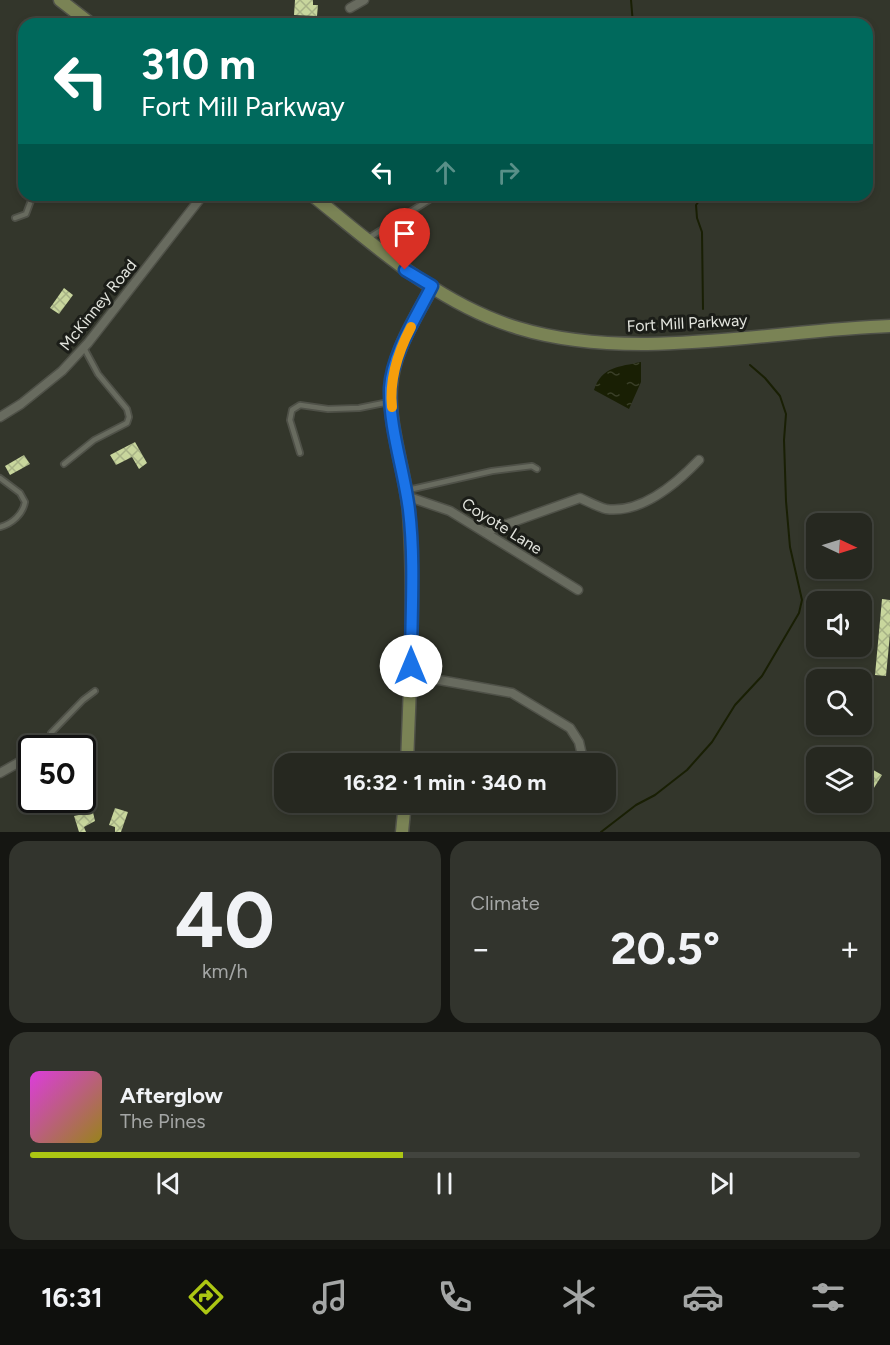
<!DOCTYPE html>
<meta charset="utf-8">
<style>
body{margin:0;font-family:Figtree,sans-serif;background:#32342d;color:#f1f3f6;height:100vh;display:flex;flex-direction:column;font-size:22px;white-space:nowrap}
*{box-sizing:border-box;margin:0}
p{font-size:20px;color:#a4a6a5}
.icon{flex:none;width:33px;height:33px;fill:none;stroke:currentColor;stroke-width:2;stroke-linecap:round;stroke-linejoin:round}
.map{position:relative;height:832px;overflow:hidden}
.side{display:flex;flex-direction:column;gap:9px;padding:9px;background:#151612;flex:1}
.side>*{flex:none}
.guide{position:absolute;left:18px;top:18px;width:855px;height:183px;border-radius:18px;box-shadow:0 3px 9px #0003,0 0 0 2px #42443e;background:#00695c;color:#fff;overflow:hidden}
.needle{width:39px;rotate:94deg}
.tools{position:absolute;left:806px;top:513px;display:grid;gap:12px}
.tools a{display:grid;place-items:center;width:66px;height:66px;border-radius:12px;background:#262820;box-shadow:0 3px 9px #0003,0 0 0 2px #42443e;font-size:30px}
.speed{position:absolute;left:18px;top:735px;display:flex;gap:12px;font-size:30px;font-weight:700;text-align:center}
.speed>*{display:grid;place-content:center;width:78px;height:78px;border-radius:50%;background:#262820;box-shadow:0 3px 9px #0003,0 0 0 2px #42443e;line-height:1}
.speed .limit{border:3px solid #111;border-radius:9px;background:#fff;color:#111}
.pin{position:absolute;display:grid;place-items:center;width:51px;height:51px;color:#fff;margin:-62px -26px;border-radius:50% 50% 50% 0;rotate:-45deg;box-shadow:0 0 6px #0007}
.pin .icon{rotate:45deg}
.me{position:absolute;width:66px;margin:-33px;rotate:0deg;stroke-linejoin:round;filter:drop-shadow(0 0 4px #0008)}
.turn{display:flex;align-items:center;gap:21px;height:126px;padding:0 24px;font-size:27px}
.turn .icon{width:78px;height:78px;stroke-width:2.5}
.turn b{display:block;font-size:42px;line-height:51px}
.lanes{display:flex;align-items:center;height:57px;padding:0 24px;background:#0003;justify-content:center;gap:30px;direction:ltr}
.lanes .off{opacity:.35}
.big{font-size:45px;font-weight:700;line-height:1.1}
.side .card{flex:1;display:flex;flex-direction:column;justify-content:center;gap:9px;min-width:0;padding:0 21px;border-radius:18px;background:#32342d}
.side .dial{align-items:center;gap:0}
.dial b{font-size:78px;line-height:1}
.song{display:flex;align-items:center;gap:18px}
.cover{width:72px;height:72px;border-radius:9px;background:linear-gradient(135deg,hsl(300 70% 55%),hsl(50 70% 35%))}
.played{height:6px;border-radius:3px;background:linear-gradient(90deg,#acc613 45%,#42443e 45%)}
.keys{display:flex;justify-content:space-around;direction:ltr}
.heat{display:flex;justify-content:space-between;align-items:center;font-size:33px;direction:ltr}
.side .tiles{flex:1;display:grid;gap:9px;grid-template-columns:1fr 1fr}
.card:last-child{grid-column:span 2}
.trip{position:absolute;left:274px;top:753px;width:342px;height:60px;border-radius:18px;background:#262820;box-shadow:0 3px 9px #0003,0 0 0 2px #42443e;font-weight:700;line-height:60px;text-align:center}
.menu{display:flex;height:96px;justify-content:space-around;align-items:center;background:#0f100d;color:#a4a6a5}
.menu .icon{width:42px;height:42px}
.menu .active{color:#acc613}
.menu b{font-size:27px;color:#f1f3f6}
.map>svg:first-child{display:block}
.water{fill:url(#water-ripples)}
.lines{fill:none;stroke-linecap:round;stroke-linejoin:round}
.stream{stroke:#191f04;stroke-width:2}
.building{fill:url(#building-cross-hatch)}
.service-casing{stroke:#4f5148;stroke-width:8}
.minor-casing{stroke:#4f5148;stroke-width:11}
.secondary-casing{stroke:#4f5148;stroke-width:15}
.service{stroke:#686b5f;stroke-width:4.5}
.minor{stroke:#686b5f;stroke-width:8}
.secondary{stroke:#7a8355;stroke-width:12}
.route-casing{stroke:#114b97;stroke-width:15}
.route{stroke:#1a73e8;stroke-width:10}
.slow{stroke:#f59e0b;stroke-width:10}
.labels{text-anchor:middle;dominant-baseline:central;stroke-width:6;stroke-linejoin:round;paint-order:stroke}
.street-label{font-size:16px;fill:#e3e5de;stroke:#1b1d18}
</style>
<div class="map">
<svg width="890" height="832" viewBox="0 0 890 832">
<defs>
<pattern id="water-ripples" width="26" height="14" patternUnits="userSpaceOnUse" patternTransform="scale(1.5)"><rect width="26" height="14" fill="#191f04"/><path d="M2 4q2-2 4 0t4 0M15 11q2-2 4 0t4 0" fill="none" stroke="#3a3f28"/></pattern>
<pattern id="building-cross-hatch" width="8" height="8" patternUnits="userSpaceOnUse" patternTransform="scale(1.5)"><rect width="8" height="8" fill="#c8d69d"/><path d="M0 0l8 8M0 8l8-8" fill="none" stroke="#a7b286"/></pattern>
</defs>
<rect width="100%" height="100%" fill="#33362b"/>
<path class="water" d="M 641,362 L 641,382 L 629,409 L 594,390 C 602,366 619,367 641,362 Z"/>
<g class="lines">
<g class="stream">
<polyline points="631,0 633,24"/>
<polyline points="703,309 702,232 697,218 696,205 704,195"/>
<polyline points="601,832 636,805 655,795 687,770 712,742 735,705 762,676 799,613 802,600 790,547 786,501 784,440 786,414 780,396 765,378 750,365"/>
</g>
</g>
<g class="building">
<polygon points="295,0 313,0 313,5 318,5 317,16 294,15"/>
<polygon points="64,288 73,295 59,314 50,308"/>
<polygon points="135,442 147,463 139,469 132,457 116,465 110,455"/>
<polygon points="24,455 30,464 10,475 5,466"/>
<polygon points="882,599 890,600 890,634 886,676 875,675"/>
<polygon points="863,764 882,775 872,791 861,785 861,768"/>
<polygon points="115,808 128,812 121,832 115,832 115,827 109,825"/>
<polygon points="93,812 95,821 84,827 86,832 79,832 74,816"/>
</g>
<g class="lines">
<defs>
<g id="service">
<polyline points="15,218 26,214 33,195"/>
<polyline points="367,239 437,195"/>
<polyline points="300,453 290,420 292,410 300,405 328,409 359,408 389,402"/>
<polyline points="64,464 94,440 127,423 129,417 127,409 98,374 84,348"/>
<path d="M 0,478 L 20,493 L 25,502 C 23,514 12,524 0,527"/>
<polyline points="408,490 492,471 532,466 537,469"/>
<polyline points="41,748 49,740 51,733 83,700 95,691"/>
</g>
<g id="minor">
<polyline points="350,8 364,0"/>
<polyline points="0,417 21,404 62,371 88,343 203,195"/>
<polyline points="406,496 450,511 578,590"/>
<path d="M 485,532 L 580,498 C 589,502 598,507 606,509 C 641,514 677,483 699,460"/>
<polyline points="411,675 512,693 570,728 579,742 584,764"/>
<polyline points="0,773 32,755"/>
</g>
<g id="secondary">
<polyline points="60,0 91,24"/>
<path d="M 312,195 C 375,246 438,304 518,328 C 633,363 772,330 890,326"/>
<path d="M 407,764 C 410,680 415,596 409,513 C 406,473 388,427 391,387 C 393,352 416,317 432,287"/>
<polyline points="402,832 405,802"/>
</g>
</defs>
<use href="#service" class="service-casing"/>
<use href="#minor" class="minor-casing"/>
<use href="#secondary" class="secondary-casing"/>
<use href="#service" class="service"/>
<use href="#minor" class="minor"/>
<use href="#secondary" class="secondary"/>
</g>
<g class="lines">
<defs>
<path id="route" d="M 405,270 L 432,286 C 417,316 392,354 390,388 C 389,428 404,470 409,510 C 415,561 411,615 411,666"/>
</defs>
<use href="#route" class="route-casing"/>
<use href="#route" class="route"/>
<path class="slow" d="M 392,407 C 389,378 398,352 411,327"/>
</g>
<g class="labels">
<g class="street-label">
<text transform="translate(98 305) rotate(-51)">McKinney Road</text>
<text transform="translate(687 323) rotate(-3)">Fort Mill Parkway</text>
<text transform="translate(502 526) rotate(32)">Coyote Lane</text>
</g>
</g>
</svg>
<div class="tools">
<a><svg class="needle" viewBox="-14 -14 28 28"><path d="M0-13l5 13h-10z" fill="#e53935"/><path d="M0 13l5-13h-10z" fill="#a4a6a5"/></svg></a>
<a><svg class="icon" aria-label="sound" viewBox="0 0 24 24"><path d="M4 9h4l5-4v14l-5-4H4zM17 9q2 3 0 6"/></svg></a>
<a><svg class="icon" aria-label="search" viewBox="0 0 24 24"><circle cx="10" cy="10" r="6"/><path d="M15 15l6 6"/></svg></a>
<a><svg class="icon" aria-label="layers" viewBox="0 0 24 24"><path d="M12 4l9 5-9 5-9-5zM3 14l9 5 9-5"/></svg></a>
</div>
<div class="speed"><div class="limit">50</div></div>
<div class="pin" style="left:405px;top:270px;background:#d93025"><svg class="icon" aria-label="arrive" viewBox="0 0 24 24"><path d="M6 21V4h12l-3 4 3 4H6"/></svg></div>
<svg class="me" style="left:411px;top:666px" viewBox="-20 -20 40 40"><circle r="19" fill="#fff"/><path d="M0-13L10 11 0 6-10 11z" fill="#1a73e8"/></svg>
<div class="trip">16:32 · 1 min · 340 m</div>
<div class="guide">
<div class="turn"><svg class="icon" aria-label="left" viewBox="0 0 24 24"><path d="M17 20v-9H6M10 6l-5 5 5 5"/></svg><div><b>310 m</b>Fort Mill Parkway</div></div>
<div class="lanes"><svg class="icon" aria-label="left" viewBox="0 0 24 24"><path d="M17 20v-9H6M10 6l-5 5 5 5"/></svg><svg class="icon off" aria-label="ahead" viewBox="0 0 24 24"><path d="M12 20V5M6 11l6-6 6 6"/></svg><svg class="icon off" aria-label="right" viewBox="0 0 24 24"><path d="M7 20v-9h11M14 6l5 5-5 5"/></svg></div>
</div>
</div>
<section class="side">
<div class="tiles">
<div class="card dial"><b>40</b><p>km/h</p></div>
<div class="card"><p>Climate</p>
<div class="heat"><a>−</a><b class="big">20.5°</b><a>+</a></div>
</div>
<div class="card">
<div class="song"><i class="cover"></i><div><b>Afterglow</b><p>The Pines</p></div></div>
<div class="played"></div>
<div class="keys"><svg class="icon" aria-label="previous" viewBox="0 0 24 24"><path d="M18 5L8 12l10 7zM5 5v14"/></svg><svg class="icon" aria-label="pause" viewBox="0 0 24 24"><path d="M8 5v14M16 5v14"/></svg><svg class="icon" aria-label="next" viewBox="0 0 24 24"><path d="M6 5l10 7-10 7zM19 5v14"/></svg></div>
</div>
</div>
</section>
<nav class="menu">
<b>16:31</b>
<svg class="icon active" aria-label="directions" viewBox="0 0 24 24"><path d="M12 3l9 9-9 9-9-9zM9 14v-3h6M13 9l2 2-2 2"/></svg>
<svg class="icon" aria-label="music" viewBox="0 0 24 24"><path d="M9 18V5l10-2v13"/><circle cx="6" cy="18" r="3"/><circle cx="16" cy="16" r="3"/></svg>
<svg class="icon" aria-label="phone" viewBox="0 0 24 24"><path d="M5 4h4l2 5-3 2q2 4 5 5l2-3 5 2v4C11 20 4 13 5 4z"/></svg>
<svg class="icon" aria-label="climate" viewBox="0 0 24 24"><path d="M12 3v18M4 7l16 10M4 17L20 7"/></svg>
<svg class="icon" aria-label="car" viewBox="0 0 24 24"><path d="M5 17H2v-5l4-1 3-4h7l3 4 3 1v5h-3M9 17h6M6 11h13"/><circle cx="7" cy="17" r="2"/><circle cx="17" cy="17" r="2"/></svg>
<svg class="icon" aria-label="filters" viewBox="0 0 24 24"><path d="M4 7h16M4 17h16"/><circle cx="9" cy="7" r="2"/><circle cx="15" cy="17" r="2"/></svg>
</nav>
